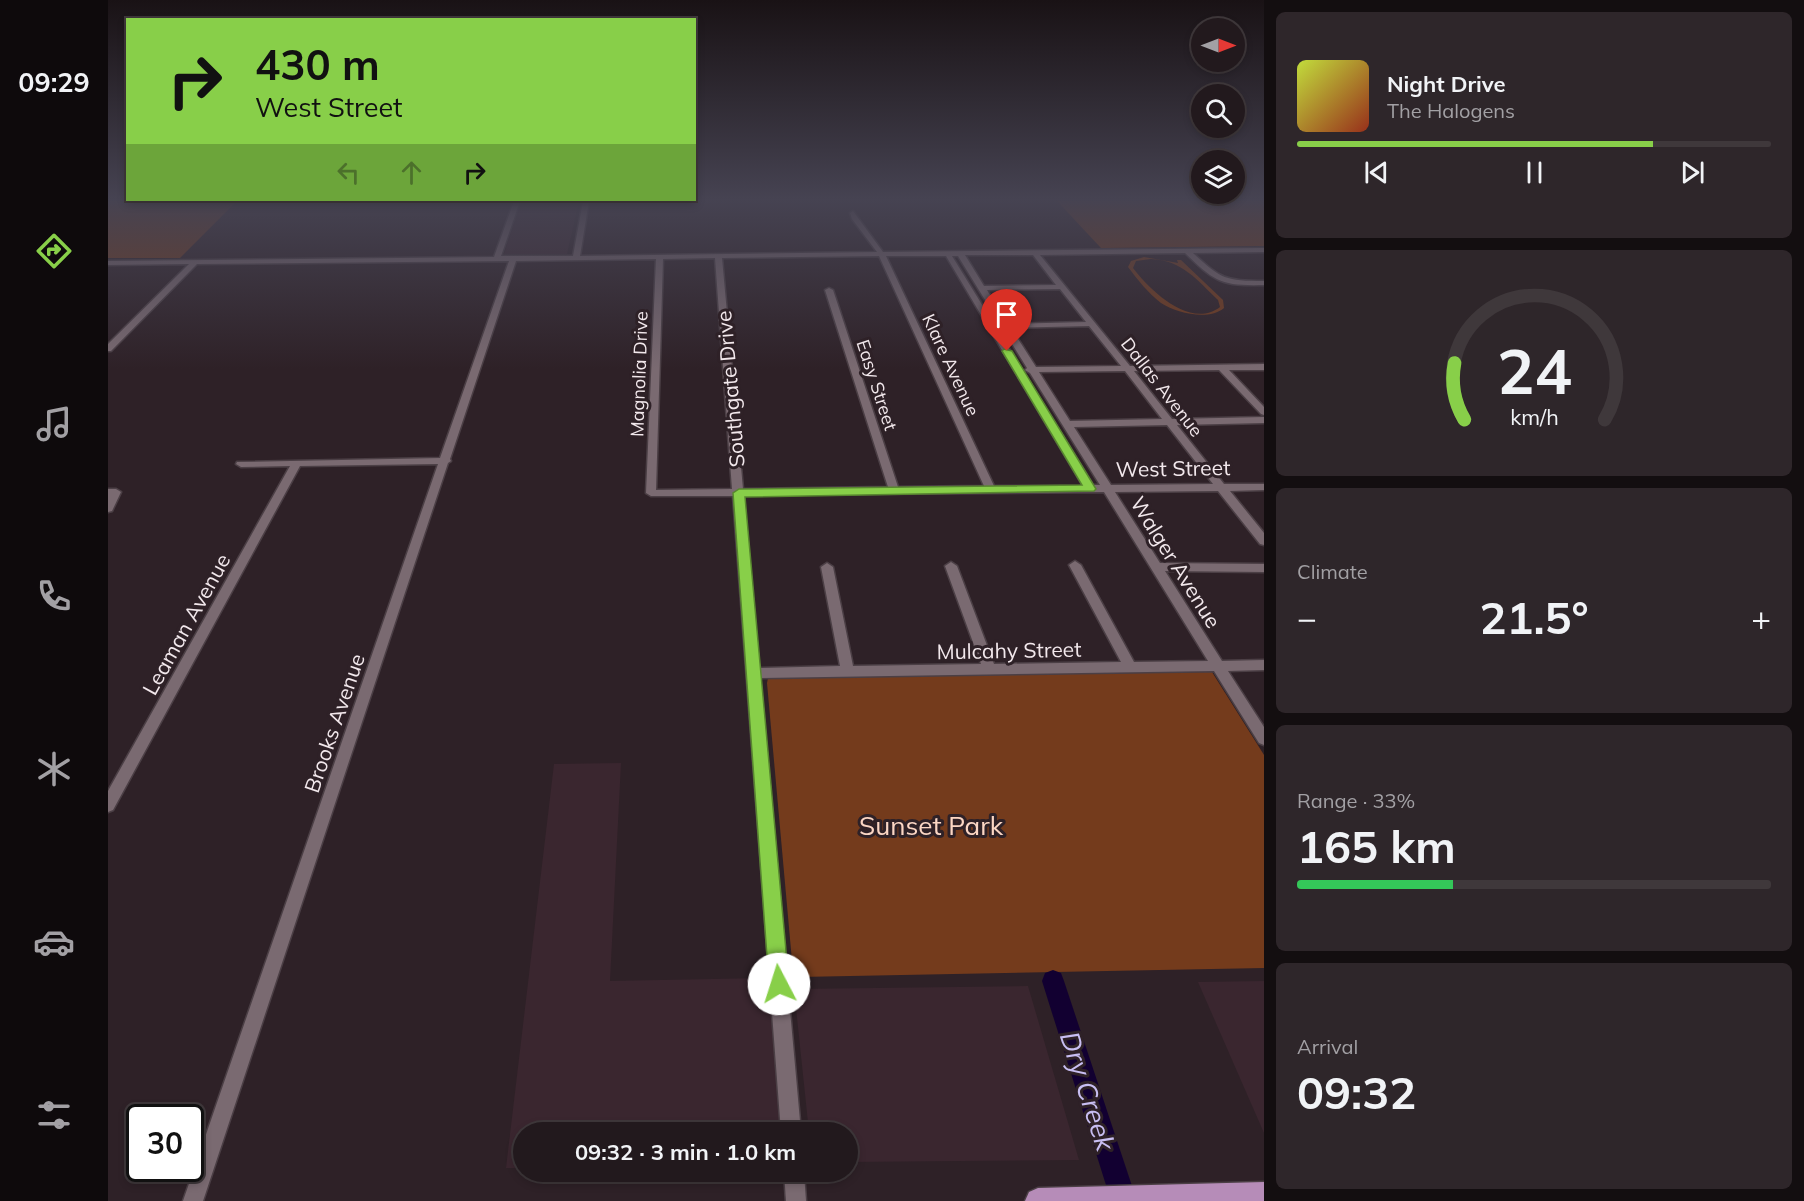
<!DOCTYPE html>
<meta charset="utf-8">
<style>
body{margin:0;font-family:Mulish,sans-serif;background:#2e262a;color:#f1f3f6;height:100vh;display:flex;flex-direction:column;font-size:22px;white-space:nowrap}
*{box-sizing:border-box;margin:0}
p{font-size:20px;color:#a2a0a4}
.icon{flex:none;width:33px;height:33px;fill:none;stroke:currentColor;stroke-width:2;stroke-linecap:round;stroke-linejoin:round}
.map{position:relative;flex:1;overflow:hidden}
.details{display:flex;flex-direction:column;gap:12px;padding:12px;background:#130e10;width:540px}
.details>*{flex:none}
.top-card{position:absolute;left:18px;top:18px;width:570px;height:183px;border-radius:0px;box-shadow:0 3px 9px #0003,0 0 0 2px #3f383b;background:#88cf49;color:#111;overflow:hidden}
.needle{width:39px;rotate:90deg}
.tools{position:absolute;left:1083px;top:18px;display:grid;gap:12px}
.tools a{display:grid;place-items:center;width:54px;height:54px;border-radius:50%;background:#22191d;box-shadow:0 3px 9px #0003,0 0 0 2px #3f383b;font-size:30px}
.speed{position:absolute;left:18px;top:1104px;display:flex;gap:12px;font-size:30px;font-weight:700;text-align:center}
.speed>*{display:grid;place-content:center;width:78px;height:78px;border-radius:50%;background:#22191d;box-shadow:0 3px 9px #0003,0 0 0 2px #3f383b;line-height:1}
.speed .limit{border:3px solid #111;border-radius:9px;background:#fff;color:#111}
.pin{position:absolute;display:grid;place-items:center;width:51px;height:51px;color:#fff;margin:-62px -26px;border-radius:50% 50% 50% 0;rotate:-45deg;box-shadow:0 0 6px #0007}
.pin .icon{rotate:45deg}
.me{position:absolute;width:66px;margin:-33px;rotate:355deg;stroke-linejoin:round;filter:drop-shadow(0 0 4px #0008)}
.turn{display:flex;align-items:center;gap:21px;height:126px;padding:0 30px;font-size:27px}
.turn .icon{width:78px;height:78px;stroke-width:2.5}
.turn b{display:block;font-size:42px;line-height:51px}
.lanes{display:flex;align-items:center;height:57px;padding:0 30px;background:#0003;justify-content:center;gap:30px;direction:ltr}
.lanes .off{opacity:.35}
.big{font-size:45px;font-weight:700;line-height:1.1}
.details .widget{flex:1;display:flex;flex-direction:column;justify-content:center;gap:9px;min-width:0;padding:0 21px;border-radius:9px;background:#2e262a}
.details .dial{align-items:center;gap:0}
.dial svg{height:156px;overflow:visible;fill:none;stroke:#3f383b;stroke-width:7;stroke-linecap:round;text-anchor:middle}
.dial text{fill:#f1f3f6;stroke:none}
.song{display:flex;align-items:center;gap:18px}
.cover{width:72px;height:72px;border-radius:9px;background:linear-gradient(135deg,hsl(70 70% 55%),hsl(10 70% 35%))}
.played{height:6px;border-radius:3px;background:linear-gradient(90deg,#88cf49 75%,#3f383b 75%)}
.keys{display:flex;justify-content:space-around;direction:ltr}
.heat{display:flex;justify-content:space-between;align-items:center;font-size:33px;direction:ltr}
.charge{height:9px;border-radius:4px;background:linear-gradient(90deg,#34c759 33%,#3f383b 0)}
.trip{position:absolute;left:405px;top:1122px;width:345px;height:60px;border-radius:30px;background:#22191d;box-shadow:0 3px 9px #0003,0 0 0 2px #3f383b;font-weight:700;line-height:60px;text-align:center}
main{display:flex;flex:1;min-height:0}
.dock{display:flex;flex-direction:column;width:108px;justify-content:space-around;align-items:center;background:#0e0a0c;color:#a2a0a4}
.dock .icon{width:42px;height:42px}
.dock .current{color:#88cf49}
.dock b{font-size:27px;color:#f1f3f6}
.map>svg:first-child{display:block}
.built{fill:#3a262f}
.green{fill:#743b1c;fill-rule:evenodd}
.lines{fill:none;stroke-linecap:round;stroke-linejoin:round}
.river{fill:#120031;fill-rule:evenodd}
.minor-casing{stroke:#4b3f45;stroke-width:3}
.major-casing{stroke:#4b3f45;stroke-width:3}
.minor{fill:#7a6a71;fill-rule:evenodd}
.major{fill:#b68cb8;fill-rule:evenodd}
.route{fill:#88cf49;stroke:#58872f;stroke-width:1.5}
.labels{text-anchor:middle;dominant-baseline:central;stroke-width:6;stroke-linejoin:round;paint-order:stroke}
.far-street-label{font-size:18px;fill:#f2e8ec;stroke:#2e2127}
.street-label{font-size:21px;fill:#f2e8ec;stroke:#2e2127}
.near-park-label{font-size:26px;fill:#fbd6c4;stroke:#2e2127}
.near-water-label{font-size:27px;font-style:italic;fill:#c8bef2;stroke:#2e2127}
</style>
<main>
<nav class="dock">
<b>09:29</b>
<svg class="icon current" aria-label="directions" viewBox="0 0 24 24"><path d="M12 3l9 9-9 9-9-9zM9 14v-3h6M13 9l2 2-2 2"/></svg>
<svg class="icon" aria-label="music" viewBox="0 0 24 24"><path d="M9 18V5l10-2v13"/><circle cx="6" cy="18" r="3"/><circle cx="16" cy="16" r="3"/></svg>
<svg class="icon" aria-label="phone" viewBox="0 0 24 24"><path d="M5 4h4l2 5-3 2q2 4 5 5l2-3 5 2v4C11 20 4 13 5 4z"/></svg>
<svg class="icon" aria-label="climate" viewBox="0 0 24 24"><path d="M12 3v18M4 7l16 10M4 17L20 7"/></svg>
<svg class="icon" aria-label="car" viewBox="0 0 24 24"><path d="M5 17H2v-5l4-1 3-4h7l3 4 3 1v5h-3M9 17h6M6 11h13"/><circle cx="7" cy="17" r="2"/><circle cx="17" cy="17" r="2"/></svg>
<svg class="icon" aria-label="filters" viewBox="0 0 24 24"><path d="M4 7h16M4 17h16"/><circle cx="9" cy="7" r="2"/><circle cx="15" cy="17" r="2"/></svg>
</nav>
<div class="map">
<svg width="1156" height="1201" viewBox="0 0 1156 1201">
<rect width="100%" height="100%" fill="#2e2127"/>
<g class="built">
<polygon points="413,201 471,201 459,254 396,254"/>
<polygon points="513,763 502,981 660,978 673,1132 416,1132 415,1168 398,1168 446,764"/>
<polygon points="1156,981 1156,1133 1090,982"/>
<polygon points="920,986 971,1160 740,1162 740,1132 701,1132 686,989"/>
</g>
<g class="green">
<polygon points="0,201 129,201 72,258 0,258"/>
<polygon points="949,201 1156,201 1156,246 993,248"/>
<path d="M 1036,257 L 1070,263 L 1069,260 L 1073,260 L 1115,300 L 1116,308 C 1101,321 1068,313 1053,303 C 1041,294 1029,279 1020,267 L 1023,261 ZM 1043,259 C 1074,260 1089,280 1110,300 L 1112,307 C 1082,330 1041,289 1025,268 L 1028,261 Z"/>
<polygon points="1104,672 1156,755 1156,968 691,977 685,972 659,683 660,678"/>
</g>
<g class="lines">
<polygon class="river" points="945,970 953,973 956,981 1029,1201 1003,1201 934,981 937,973"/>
<defs>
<g id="minor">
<path d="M 406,201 L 412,201 L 393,256 L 465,256 L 475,201 L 481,201 L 472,256 L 769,252 L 744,219 L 742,213 L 745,211 L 775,252 L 1156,248 L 1156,252 L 1085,253 C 1113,279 1117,281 1156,281 L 1156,285 C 1113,286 1107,282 1077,253 L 932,255 L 1022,366 L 1156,364 L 1156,370 L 1121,370 L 1156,407 L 1156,415 L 1153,414 L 1111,370 L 1026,371 L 1064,419 L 1156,417 L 1156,423 L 1069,425 L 1116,484 L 1156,484 L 1156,490 L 1122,491 L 1156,533 L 1156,545 L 1152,544 L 1110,491 L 1007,492 L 1052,563 L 1156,564 L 1156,572 L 1057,571 L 1114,661 L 1156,660 L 1156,670 L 1120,671 L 1156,727 L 1156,745 L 1151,743 L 1106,671 L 652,678 L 693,1132 L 673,1132 L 625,496 L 543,496 L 538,493 L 548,259 L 408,261 L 342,459 L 343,461 L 340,463 L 95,1201 L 75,1201 L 330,464 L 192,466 L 5,810 L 0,812 L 0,791 L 182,466 L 133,467 L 128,464 L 129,462 L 332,458 L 401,261 L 89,264 L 3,351 L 0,351 L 0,344 L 81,264 L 0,265 L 0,261 L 386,257 ZM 857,255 L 925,255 L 948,285 L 876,286 ZM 771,256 L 876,486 L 790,487 L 725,290 L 721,288 L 717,290 L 780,487 L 635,489 L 614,258 ZM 778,256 L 838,256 L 975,486 L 886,486 ZM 844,256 L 850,256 L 919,368 L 917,370 L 922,373 L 992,485 L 985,485 ZM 607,258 L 624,489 L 548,490 L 555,259 ZM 952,289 L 978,322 L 900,324 L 879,290 ZM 981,326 L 1013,366 L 928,367 L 903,328 ZM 1017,371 L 1054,419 L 962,421 L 931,372 ZM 1059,425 L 1105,484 L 1003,485 L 966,427 ZM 996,492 L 1100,661 L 1026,662 L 973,565 L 967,561 L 961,565 L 1013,662 L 886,664 L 849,566 L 843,562 L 837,566 L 873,664 L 745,666 L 725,567 L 719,563 L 713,567 L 732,666 L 651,668 L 635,495 Z"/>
<polygon points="0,489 8,489 13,492 4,511 0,512"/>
<polygon points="676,1172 696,1172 698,1201 678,1201"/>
</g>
<polygon id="major" points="1156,1182 1156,1201 917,1201 921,1192 930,1188"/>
</defs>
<use href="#minor" class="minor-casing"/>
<use href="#major" class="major-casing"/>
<use href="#minor" class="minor"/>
<use href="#major" class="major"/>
</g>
<linearGradient id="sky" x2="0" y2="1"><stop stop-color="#191215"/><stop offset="0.54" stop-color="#464352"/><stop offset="1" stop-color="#464352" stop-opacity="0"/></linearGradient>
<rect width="1156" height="369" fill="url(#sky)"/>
<polygon class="route" points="896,349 904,351 988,489 986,491 637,497 681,984 678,991 671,994 664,991 661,984 625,493 631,489 974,485 894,351"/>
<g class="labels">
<g class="far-street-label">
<text transform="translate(843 365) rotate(65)">Klare Avenue</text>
<text transform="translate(531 374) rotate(-88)">Magnolia Drive</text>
<text transform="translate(769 385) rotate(72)">Easy Street</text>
<text transform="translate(1054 387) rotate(52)">Dallas Avenue</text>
</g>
<g class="street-label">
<text transform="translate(622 389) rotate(-95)">Southgate Drive</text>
<text transform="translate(1065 468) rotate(-1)">West Street</text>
<text transform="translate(1068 562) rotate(58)">Walger Avenue</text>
<text transform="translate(78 624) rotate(-61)">Leaman Avenue</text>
<text transform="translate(901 650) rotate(-1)">Mulcahy Street</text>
<text transform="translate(226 723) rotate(-71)">Brooks Avenue</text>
</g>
<g class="near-park-label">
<text x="823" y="825">Sunset Park</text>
</g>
<g class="near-water-label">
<text transform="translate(980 1091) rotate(72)">Dry Creek</text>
</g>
</g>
</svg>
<div class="tools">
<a><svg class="needle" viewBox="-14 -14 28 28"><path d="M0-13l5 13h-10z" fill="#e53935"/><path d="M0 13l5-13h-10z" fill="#a2a0a4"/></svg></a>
<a><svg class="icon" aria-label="search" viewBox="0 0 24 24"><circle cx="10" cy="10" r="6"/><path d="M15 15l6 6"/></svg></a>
<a><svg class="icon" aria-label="layers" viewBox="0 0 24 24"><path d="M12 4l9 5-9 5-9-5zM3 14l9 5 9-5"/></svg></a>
</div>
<div class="speed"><div class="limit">30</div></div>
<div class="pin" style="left:899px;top:351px;background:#d93025"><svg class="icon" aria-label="arrive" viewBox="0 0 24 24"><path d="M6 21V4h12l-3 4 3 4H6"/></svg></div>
<svg class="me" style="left:671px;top:984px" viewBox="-20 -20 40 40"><circle r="19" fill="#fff"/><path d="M0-13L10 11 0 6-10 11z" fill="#88cf49"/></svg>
<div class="trip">09:32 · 3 min · 1.0 km</div>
<div class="top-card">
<div class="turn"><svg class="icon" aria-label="right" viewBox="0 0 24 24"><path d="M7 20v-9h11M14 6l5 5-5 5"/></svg><div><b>430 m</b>West Street</div></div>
<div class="lanes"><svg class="icon off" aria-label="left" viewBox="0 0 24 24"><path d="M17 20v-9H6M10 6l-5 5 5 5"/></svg><svg class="icon off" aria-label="ahead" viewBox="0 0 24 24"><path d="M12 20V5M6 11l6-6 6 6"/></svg><svg class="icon" aria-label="right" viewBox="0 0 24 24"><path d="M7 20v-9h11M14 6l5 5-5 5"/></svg></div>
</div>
</div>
<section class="details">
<div class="widget">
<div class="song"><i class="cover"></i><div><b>Night Drive</b><p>The Halogens</p></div></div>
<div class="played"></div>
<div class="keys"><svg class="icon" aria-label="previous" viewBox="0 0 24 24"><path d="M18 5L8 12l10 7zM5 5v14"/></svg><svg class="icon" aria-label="pause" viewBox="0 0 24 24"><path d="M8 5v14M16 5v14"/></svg><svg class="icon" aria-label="next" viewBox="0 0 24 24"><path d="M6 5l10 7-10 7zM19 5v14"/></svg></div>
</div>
<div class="widget dial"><svg viewBox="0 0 100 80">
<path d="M14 69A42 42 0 1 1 86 69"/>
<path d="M14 69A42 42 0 0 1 9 40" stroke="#88cf49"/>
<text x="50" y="56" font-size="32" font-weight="700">24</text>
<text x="50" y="72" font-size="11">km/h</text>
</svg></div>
<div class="widget"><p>Climate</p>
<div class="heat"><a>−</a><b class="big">21.5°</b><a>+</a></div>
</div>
<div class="widget"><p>Range · 33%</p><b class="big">165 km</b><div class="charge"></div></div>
<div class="widget"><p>Arrival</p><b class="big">09:32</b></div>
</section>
</main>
